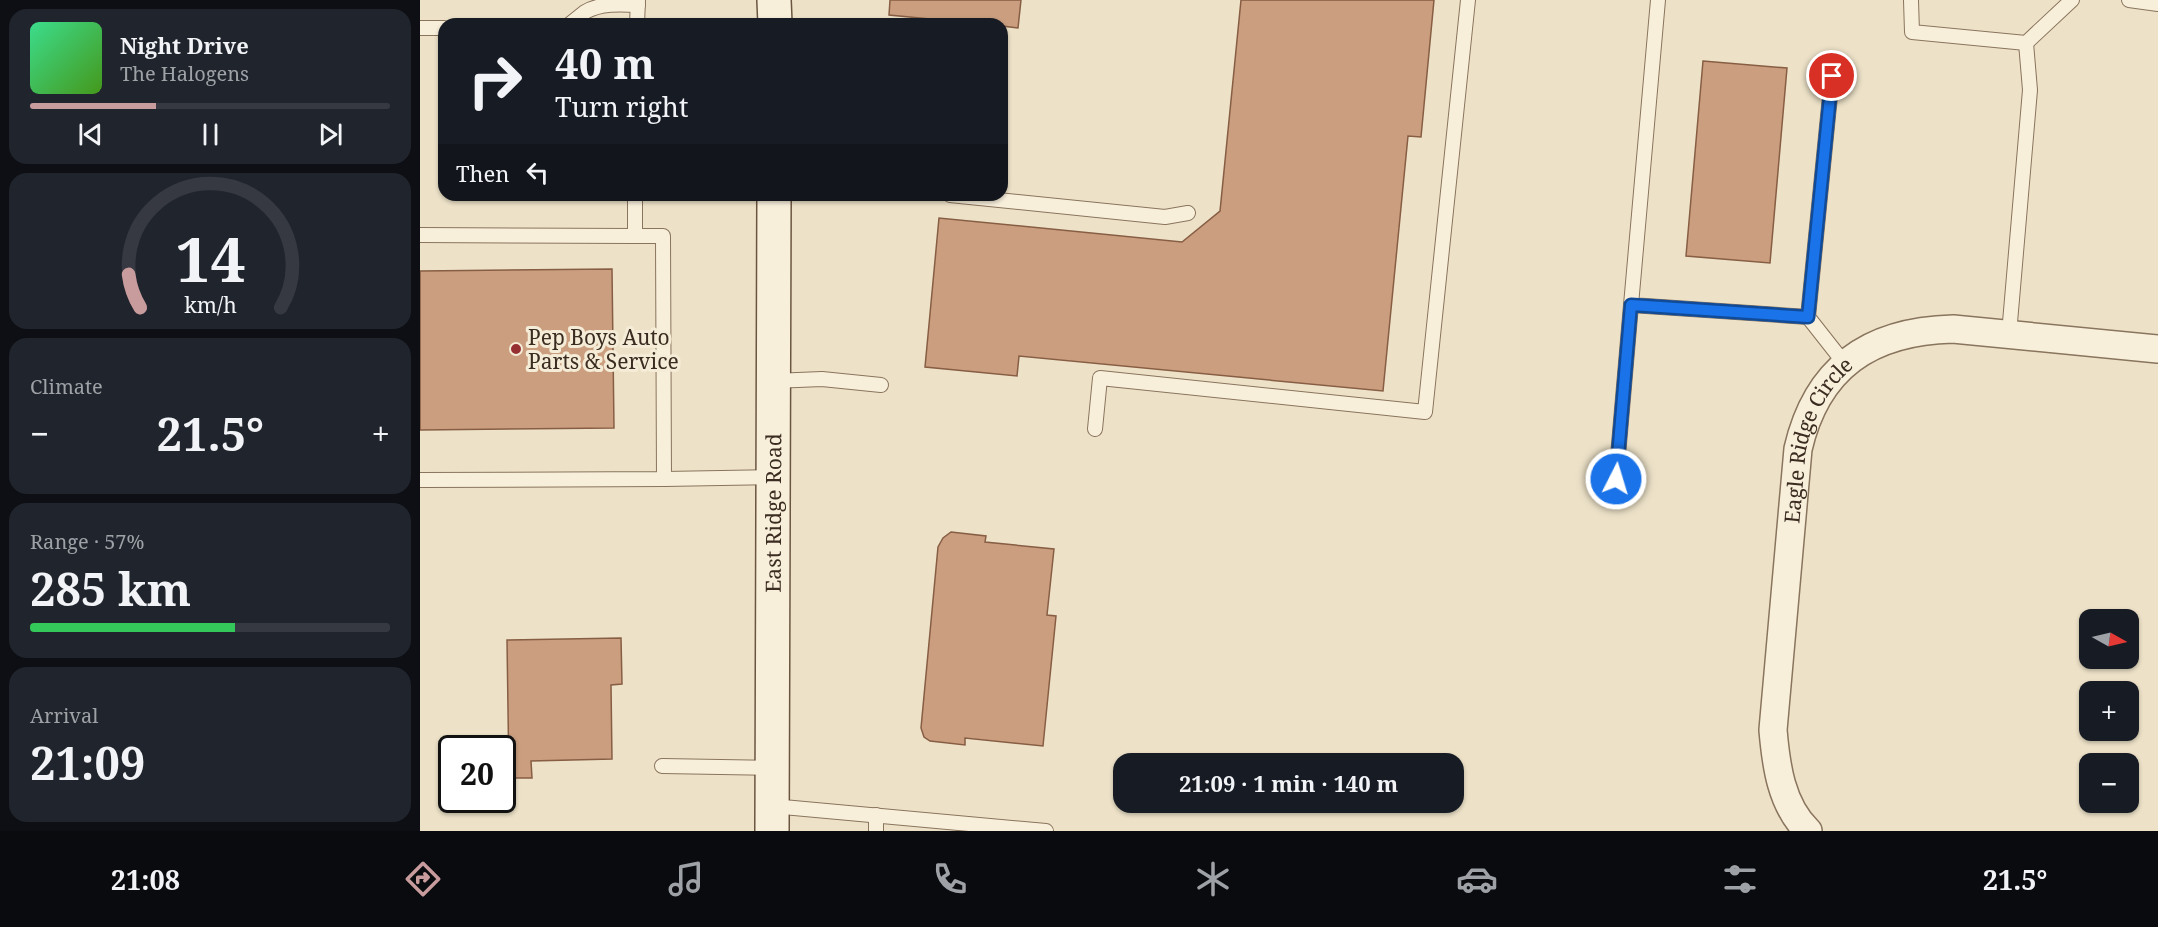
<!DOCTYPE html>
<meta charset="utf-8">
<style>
body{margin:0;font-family:"Noto Serif",serif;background:#20242c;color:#f1f3f6;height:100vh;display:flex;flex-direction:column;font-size:22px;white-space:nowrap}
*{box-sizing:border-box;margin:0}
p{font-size:20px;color:#9ea1a6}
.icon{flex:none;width:33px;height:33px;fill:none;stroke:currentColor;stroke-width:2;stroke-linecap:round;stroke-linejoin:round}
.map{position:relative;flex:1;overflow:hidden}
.sheet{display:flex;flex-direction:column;gap:9px;padding:9px;background:#0d0f14;width:420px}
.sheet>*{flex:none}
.top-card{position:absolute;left:18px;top:18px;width:570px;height:183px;border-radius:18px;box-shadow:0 2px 4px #0004;background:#171b24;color:#f1f3f6;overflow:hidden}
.needle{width:39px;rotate:98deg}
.tools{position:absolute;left:1659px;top:609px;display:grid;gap:12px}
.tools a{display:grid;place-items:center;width:60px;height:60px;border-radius:12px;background:#171b24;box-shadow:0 2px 4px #0004;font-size:30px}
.speed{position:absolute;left:18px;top:735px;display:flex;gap:12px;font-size:30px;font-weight:700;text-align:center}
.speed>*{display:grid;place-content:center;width:78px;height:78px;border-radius:50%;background:#171b24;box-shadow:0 2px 4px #0004;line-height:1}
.speed .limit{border:3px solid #111;border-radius:9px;background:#fff;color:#111}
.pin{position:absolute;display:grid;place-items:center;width:51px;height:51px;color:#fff;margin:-26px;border:3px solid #fff;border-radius:50%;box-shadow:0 2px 6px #0007}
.me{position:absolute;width:66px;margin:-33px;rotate:5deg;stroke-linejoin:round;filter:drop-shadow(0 0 4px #0008)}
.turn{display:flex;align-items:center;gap:21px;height:126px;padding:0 18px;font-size:27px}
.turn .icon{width:78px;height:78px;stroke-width:2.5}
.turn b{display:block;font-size:42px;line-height:51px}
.then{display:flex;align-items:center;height:57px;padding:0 18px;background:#0003;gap:12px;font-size:22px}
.big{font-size:45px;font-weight:700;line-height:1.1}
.sheet .widget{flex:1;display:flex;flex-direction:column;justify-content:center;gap:9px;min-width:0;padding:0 21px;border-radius:18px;background:#20242c}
.sheet .dial{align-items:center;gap:0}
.dial svg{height:156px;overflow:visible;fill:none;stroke:#363941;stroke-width:7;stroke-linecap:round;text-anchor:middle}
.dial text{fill:#f1f3f6;stroke:none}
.song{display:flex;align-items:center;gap:18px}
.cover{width:72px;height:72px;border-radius:9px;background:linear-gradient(135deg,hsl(150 70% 55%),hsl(100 70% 35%))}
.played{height:6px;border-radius:3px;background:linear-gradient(90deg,#c89b9d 35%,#363941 35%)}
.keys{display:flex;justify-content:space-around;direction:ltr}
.heat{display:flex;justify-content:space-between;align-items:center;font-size:33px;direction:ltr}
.charge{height:9px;border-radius:4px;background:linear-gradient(90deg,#34c759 57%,#363941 0)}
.trip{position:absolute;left:693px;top:753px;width:351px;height:60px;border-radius:18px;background:#171b24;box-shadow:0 2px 4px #0004;font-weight:700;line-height:60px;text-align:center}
.tabs{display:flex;height:96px;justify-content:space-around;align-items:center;background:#090b0e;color:#9ea1a6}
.tabs .icon{width:42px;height:42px}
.tabs .on{color:#c89b9d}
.tabs b{font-size:27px;color:#f1f3f6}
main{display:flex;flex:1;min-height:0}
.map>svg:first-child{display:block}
.building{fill:#ca9e7f;stroke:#875e44;stroke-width:1.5}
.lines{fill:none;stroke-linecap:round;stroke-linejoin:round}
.service-casing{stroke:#89745d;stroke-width:16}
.minor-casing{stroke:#89745d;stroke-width:30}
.secondary-casing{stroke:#6b5540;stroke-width:36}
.service{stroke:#f8efdb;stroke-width:14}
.minor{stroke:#f8efdb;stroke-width:27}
.secondary{stroke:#f8efdb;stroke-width:33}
.route-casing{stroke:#114b97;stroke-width:15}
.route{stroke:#1a73e8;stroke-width:10}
.poi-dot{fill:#962f31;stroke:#f5ecd7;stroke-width:2}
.labels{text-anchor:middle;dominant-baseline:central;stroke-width:6;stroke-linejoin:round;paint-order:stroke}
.poi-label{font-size:21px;fill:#3a2c20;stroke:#f5ecd7;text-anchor:start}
.street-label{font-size:21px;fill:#3a2c20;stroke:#f5ecd7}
</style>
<main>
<section class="sheet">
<div class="widget">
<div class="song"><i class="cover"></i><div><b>Night Drive</b><p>The Halogens</p></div></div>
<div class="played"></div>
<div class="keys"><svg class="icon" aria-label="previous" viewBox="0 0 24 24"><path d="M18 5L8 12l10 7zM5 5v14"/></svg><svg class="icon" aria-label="pause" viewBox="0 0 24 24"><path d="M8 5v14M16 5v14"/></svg><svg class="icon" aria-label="next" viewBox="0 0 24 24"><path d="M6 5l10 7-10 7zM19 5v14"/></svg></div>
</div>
<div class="widget dial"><svg viewBox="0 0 100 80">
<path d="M14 69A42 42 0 1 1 86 69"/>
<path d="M14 69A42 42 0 0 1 8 52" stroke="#c89b9d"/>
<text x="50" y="56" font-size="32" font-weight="700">14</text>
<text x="50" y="72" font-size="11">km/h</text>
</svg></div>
<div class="widget"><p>Climate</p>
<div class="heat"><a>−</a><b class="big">21.5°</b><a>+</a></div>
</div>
<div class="widget"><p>Range · 57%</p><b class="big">285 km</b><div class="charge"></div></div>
<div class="widget"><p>Arrival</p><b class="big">21:09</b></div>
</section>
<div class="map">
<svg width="1738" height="831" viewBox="0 0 1738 831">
<rect width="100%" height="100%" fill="#ede2c8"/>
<g class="building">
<polygon points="470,0 601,0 598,28 582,26 582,24 562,24 469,15"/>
<polygon points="821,0 1014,0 1001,137 988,136 963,391 599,356 597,376 505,367 519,218 762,242 800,211"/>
<polygon points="1283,61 1367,68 1350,263 1266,256"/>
<polygon points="192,269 194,428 0,430 0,271"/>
<polygon points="531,532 566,536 565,542 634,549 627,615 636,616 623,746 545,738 545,745 510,741 504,737 501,728 518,547 523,538"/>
<polygon points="201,638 202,684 191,685 192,759 111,761 112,778 89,778 87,640"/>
</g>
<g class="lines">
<defs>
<g id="service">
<polyline points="1238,0 1211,305 1388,317"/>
<polyline points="1491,0 1492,32 1606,43 1652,0"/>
<polyline points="1709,0 1738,4"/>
<path d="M 150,24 C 155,20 160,16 165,12 C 180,3 201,4 218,5"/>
<polyline points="217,24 218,0"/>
<polyline points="0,28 24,28"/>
<polyline points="1412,76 1388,317 1425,364"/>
<polyline points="530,195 745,217 768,213"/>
<polyline points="0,235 215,236"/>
<polyline points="1589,334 1610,90 1606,43"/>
<polyline points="353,381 402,379 461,385"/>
<polyline points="675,429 680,378 1005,412 1048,0"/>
<polyline points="244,479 353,477"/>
<polyline points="1196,479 1211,305"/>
<polyline points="0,480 244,479 243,236 215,236 215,195"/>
<polyline points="242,766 352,768"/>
<polyline points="352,806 626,831"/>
<polyline points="456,815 456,831"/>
</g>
<g id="minor">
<path id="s1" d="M 1388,831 C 1361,805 1356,765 1353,730 L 1378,449 C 1397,367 1450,331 1533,329 L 1738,349"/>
</g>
<g id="secondary">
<polyline points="354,0 355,24"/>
<path id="s2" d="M 352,831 L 354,195"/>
</g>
</defs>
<use href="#service" class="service-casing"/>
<use href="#minor" class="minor-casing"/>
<use href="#secondary" class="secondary-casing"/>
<use href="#service" class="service"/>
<use href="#minor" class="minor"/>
<use href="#secondary" class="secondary"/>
</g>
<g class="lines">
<defs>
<polyline id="route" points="1196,479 1211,305 1388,317 1412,76"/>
</defs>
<use href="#route" class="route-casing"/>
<use href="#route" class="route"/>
</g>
<circle class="poi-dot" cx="96" cy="349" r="6"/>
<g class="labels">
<g class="poi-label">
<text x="108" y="337">Pep Boys Auto<tspan x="108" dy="24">Parts &amp; Service</tspan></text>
</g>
<g class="street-label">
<text stroke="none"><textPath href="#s1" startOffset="406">Eagle Ridge Circle</textPath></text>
<text stroke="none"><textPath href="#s2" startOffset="318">East Ridge Road</textPath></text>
</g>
</g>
</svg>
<div class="tools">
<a><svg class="needle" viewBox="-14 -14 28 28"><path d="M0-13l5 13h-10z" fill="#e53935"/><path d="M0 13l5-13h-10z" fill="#9ea1a6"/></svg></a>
<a>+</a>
<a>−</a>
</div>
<div class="speed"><div class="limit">20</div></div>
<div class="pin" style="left:1412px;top:76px;background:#d93025"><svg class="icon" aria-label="arrive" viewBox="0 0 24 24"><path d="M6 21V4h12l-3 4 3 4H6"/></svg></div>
<svg class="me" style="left:1196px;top:479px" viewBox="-20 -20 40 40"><circle r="17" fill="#1a73e8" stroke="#fff" stroke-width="3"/><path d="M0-11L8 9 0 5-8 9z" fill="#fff"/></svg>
<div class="trip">21:09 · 1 min · 140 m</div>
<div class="top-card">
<div class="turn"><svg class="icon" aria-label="right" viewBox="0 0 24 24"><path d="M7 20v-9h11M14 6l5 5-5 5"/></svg><div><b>40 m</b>Turn right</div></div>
<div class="then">Then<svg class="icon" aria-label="left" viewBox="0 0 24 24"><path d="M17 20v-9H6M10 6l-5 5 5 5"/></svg></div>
</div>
</div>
</main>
<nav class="tabs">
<b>21:08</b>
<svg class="icon on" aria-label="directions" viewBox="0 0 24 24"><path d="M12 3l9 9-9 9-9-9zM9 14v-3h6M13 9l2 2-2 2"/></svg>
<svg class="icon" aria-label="music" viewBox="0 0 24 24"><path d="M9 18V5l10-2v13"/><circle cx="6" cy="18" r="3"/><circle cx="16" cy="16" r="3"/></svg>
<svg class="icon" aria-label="phone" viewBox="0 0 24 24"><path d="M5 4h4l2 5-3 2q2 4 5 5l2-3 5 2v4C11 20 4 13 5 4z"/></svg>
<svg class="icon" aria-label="climate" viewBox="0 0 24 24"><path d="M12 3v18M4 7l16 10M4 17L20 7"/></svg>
<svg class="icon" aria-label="car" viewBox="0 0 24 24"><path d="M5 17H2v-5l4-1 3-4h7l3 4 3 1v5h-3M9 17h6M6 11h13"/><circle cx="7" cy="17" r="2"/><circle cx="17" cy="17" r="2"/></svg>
<svg class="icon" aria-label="filters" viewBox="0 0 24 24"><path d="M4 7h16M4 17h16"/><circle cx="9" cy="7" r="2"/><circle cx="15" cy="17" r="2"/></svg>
<b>21.5°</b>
</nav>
